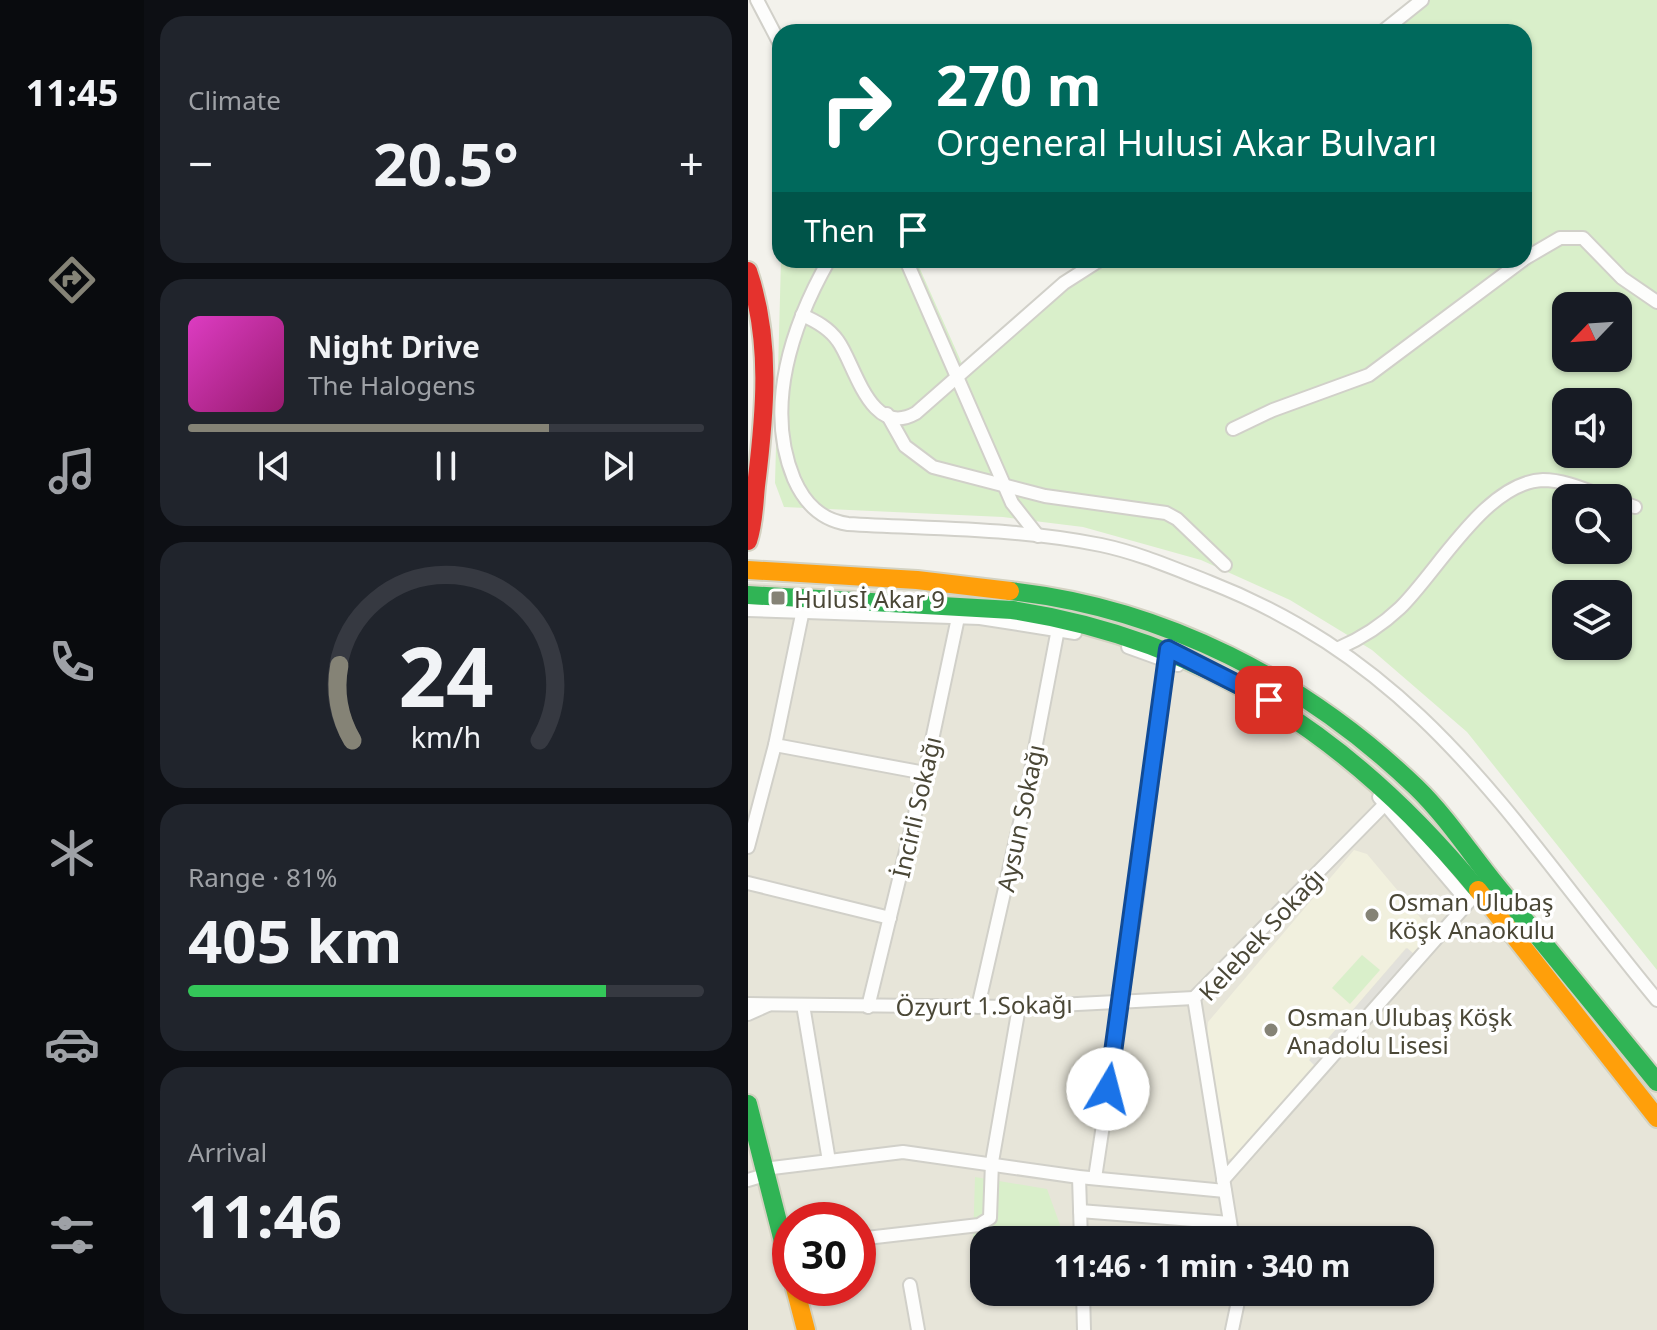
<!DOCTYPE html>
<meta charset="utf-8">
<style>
body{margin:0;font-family:"Noto Sans",sans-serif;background:#20242c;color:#f1f3f6;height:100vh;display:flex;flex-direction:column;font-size:30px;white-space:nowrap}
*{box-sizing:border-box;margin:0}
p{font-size:26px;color:#9ea1a6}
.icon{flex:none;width:44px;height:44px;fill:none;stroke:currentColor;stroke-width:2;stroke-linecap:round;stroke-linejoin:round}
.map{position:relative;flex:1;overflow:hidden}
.sheet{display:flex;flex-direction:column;gap:16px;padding:16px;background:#0d0f14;width:604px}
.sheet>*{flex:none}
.hud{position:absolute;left:24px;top:24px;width:760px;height:244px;border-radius:24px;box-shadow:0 2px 6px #0004;background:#00695c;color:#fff;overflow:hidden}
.needle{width:52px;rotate:245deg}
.tools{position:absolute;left:804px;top:292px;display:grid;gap:16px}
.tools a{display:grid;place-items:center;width:80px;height:80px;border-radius:16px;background:#171b24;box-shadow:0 2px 6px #0004;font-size:40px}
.speed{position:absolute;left:24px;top:1202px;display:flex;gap:16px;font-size:40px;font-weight:700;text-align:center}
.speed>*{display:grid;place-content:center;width:104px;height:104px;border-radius:50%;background:#171b24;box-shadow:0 2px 6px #0004;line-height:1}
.speed .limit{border:12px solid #d22;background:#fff;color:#111}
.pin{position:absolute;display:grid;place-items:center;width:68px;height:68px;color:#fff;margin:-34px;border-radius:16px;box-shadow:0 4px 12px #0006}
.me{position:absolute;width:88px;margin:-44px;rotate:8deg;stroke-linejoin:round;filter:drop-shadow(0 0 6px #0008)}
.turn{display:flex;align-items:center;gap:28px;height:168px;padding:0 32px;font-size:36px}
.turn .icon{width:104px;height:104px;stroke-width:2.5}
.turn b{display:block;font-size:56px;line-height:68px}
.then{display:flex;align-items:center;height:76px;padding:0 32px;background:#0003;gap:16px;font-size:30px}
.big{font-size:60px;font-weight:700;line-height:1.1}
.sheet .tile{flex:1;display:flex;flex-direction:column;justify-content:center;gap:12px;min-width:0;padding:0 28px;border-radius:24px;background:#20242c}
.sheet .dial{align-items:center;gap:0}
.dial svg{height:208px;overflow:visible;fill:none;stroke:#363941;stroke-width:7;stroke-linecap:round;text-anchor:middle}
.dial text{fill:#f1f3f6;stroke:none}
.song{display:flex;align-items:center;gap:24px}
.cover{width:96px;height:96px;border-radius:12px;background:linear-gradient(135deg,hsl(310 70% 55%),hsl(320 70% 35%))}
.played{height:8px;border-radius:4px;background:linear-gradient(90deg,#858376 70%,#363941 70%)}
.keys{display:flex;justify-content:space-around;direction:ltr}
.heat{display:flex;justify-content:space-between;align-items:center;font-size:44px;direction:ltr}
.charge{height:12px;border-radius:6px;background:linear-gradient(90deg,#34c759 81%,#363941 0)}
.trip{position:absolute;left:222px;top:1226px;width:464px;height:80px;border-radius:24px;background:#171b24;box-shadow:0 2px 6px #0004;font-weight:700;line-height:80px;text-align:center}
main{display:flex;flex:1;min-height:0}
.tab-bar{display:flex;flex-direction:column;width:144px;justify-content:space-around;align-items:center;background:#090b0e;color:#9ea1a6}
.tab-bar .icon{width:56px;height:56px}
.tab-bar .on{color:#858376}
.tab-bar b{font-size:36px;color:#f1f3f6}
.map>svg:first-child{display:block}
.residential{fill:#e7e5d9;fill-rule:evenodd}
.education{fill:#f1f0de}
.green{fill:#d9efca;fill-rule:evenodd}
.parking{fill:#e2e1db}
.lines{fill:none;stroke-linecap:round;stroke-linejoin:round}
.street-casing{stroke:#d1d0c9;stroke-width:16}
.fast-casing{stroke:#d3d2c2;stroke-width:22}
.slow-casing{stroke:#d3d2c2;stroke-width:22}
.jam-casing{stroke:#d3d2c2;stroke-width:22}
.street{stroke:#fdfdfc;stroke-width:12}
.fast{stroke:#30b455;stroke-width:18}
.slow{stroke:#ff9f0a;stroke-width:18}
.jam{stroke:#e5322d;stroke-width:18}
.route-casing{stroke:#114b97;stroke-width:20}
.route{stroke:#1a73e8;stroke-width:14}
.poi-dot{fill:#858376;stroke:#fff;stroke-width:3}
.labels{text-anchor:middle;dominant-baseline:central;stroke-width:7;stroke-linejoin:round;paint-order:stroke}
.poi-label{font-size:24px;fill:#4a4736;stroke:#fff;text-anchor:start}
.street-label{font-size:24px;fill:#4a4736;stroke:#fff}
</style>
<main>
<nav class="tab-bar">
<b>11:45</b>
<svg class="icon on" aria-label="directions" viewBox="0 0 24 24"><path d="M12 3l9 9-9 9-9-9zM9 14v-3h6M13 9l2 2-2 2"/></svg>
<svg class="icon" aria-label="music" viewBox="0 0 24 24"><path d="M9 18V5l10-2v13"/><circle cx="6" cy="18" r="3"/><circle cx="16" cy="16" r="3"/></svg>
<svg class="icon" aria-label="phone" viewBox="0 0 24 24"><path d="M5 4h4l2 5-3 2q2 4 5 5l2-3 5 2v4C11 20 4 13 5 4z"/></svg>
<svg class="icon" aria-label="climate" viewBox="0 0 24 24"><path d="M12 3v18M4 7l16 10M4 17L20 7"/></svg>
<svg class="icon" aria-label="car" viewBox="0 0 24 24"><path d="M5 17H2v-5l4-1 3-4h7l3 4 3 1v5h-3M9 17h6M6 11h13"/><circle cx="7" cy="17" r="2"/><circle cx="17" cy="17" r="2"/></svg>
<svg class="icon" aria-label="filters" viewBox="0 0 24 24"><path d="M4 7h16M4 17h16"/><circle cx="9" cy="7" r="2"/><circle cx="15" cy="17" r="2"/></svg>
</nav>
<section class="sheet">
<div class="tile"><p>Climate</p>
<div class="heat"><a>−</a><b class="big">20.5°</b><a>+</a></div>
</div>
<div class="tile">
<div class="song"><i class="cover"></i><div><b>Night Drive</b><p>The Halogens</p></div></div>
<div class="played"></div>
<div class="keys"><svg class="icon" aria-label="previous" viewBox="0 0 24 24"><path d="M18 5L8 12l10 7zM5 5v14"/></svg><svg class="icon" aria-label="pause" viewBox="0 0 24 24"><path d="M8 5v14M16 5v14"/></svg><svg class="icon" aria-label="next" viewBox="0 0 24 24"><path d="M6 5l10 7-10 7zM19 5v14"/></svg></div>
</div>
<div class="tile dial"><svg viewBox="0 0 100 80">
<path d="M14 69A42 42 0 1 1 86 69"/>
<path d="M14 69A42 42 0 0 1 9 40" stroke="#858376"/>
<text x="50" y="56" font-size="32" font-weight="700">24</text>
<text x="50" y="72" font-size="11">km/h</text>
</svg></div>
<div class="tile"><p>Range · 81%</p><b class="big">405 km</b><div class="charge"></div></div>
<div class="tile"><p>Arrival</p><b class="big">11:46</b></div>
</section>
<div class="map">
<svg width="909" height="1330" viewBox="0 0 909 1330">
<rect width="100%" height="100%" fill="#f3f2ec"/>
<path class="residential" d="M 0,582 L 237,593 L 366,615 L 484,660 L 640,766 L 909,1088 L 909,1330 L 0,1330 ZM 42,1220 L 110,1220 L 110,1288 L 42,1288 ZM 236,1240 L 672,1240 L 672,1292 L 236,1292 Z"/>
<polygon class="education" points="606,850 619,854 681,928 678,943 667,955 658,948 562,1060 568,1067 491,1157 480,1159 459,1039 460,1022"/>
<g class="green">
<path d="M 668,0 L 909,0 L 909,970 L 719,732 L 624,650 L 542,600 L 453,560 L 335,527 L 255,517 L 36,507 L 27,483 L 33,260 L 168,260 L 215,366 L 343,260 L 776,260 L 776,32 L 628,32 ZM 818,306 L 870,306 L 870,358 L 818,358 ZM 818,402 L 870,402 L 870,454 L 818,454 ZM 818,498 L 870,498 L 870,550 L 818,550 ZM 818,594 L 870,594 L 870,646 L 818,646 Z"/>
<polygon points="614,955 632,970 602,1004 584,988"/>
<polygon points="227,1177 299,1189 316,1236 225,1241"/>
</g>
<polygon class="parking" points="659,948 667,955 568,1067 561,1060"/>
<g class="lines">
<defs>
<g id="street">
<polyline points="9,0 32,44"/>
<polyline points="634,32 674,0"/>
<polyline points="776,259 812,238 835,238 874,278 909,302"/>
<path d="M 81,260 C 44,325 16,407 46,479 C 57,504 73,520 100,524 C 184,529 271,528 353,545 C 391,553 425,568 461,582 C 681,668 767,829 909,1000"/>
<polyline points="158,260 264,503 290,536"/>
<path d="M 54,315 C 68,321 81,328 90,341 C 107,364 122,439 168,413 L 316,283 L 352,260"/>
<polyline points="139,414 157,446 185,467 297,496 418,513 429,519 477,565"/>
<polyline points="485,429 525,410 621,375 775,260"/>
<polyline points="870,501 887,507"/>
<polyline points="0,610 232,618 327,633"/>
<polyline points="380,647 430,665"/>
<path d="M 591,648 C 614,638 634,625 652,608 C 690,571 738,482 795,480 C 817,480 840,491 860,498"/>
<polyline points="27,745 177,773"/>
<polyline points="631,797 720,902"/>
<polyline points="0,847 27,745 56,605"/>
<polyline points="0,883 142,918"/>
<polyline points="0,1004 271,1007 446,998"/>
<polyline points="55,1005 81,1161"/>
<polyline points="120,1007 177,773 211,613"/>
<polyline points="230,1007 278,796 310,629"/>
<polyline points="0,1014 20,1005"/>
<polyline points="16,1169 155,1152 331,1177 477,1191"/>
<polyline points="331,1177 333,1240"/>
<polyline points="347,1178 388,906 420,654"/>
<polyline points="0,1180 17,1175"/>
<polyline points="475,1180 725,897"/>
<polyline points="332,1211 482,1223"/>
<polyline points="110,1239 231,1225 242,1218 244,1162 271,1007"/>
<polyline points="485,1240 446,998 642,799"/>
<polyline points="162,1285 170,1330"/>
<polyline points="335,1292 336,1330"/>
<polyline points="484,1330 492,1292"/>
</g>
<g id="fast">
<path d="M 262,591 C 416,608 556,680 668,787 C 698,816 722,853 748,885 C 802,951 855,1016 909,1082"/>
<path d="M 0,595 L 264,610 C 459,640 606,739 730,890"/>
<polyline points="0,1104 42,1269"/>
</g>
<g id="slow">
<polyline points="0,570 169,580 262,591"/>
<polyline points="730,890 909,1118"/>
<polyline points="47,1288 58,1330"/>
</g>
<path id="jam" d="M 0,271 C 24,341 17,414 8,486 C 6,505 6,523 0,541"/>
</defs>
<use href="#street" class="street-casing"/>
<use href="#fast" class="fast-casing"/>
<use href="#slow" class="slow-casing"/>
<use href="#jam" class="jam-casing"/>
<use href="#street" class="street"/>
<use href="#fast" class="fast"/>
<use href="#slow" class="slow"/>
<use href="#jam" class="jam"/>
</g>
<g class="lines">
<defs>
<polyline id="route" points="360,1089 420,649 521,700"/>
</defs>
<use href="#route" class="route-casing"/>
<use href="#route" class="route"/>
</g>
<g class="poi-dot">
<rect x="22" y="590" width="16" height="16" rx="4"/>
<circle cx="624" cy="915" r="8"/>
<circle cx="523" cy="1030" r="8"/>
</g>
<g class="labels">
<g class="poi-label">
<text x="46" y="598">Hulusİ Akar 9</text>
<text x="640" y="901">Osman Ulubaş<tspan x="640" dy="28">Köşk Anaokulu</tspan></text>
<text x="539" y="1016">Osman Ulubaş Köşk<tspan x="539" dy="28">Anadolu Lisesi</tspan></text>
</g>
<g class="street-label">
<text transform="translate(168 807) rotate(-77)">İncirli Sokağı</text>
<text transform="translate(272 818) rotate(-78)">Aysun Sokağı</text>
<text transform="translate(513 934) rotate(-47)">Kelebek Sokağı</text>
<text transform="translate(236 1005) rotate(-1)">Özyurt 1.Sokağı</text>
</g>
</g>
</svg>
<div class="tools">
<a><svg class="needle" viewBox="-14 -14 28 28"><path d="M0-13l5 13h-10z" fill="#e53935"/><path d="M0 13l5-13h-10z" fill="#9ea1a6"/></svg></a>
<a><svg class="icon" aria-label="sound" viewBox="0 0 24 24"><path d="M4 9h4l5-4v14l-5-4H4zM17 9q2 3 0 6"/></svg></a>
<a><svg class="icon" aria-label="search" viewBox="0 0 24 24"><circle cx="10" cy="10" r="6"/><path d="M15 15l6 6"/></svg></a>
<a><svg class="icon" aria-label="layers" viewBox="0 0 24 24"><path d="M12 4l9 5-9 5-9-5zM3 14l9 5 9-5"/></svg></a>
</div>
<div class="speed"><div class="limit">30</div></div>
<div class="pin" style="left:521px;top:700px;background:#d93025"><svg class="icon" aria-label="arrive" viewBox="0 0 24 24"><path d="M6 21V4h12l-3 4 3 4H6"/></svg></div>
<svg class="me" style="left:360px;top:1089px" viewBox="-20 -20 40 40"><circle r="19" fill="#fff"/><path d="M0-13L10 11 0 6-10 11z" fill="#1a73e8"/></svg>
<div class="trip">11:46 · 1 min · 340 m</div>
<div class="hud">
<div class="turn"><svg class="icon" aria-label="right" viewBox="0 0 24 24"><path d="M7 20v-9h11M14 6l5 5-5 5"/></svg><div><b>270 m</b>Orgeneral Hulusi Akar Bulvarı</div></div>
<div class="then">Then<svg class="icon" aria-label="arrive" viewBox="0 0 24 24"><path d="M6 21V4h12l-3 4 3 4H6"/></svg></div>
</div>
</div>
</main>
